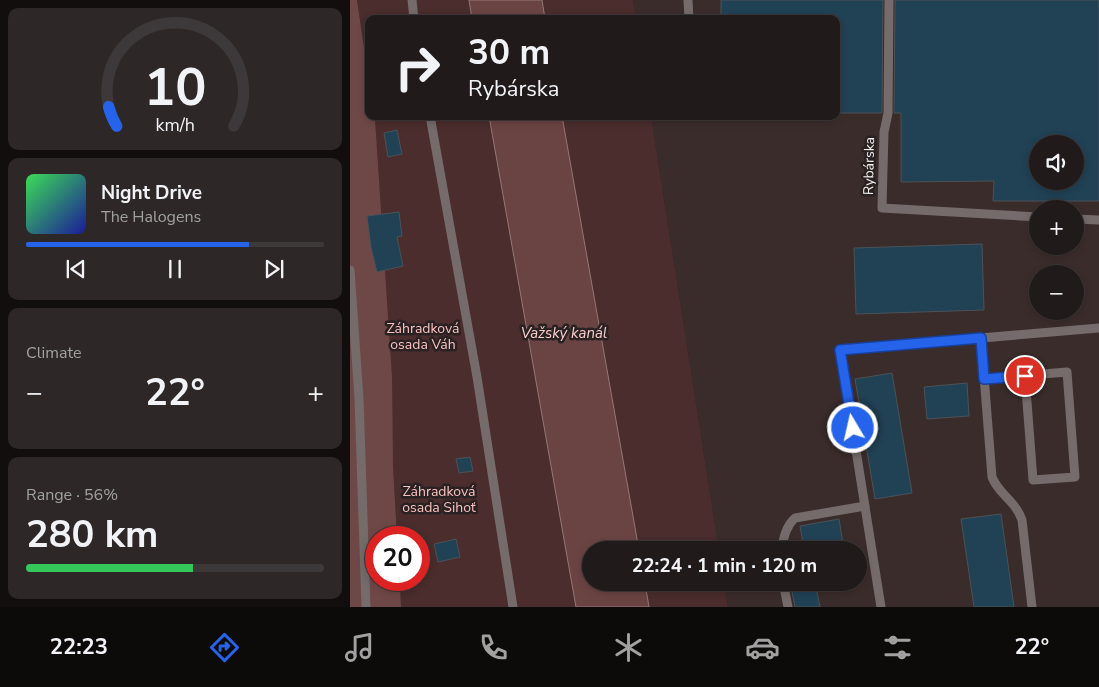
<!DOCTYPE html>
<meta charset="utf-8">
<style>
body{margin:0;font-family:"Nunito Sans",sans-serif;background:#2d2727;color:#f1f3f6;height:100vh;display:flex;flex-direction:column;font-size:19px;white-space:nowrap}
*{box-sizing:border-box;margin:0}
p{font-size:16px;color:#a2a1a2}
.icon{flex:none;width:28px;height:28px;fill:none;stroke:currentColor;stroke-width:2;stroke-linecap:round;stroke-linejoin:round}
.map{position:relative;flex:1;overflow:hidden}
.details{display:flex;flex-direction:column;gap:8px;padding:8px;background:#120e0e;width:350px}
.details>*{flex:none}
.top-card{position:absolute;left:15px;top:15px;width:475px;height:105px;border-radius:10px;box-shadow:0 2px 8px #0003,0 0 0 1px #3d3839;background:#201a1a;color:#f1f3f6;overflow:hidden}
.fabs{position:absolute;left:679px;top:135px;display:grid;gap:10px}
.fabs a{display:grid;place-items:center;width:55px;height:55px;border-radius:50%;background:#201a1a;box-shadow:0 2px 8px #0003,0 0 0 1px #3d3839;font-size:25px}
.speed{position:absolute;left:15px;top:526px;display:flex;gap:10px;font-size:25px;font-weight:700;text-align:center}
.speed>*{display:grid;place-content:center;width:65px;height:65px;border-radius:50%;background:#201a1a;box-shadow:0 2px 8px #0003,0 0 0 1px #3d3839;line-height:1}
.speed .limit{border:8px solid #d22;background:#fff;color:#111}
.pin{position:absolute;display:grid;place-items:center;width:42px;height:42px;color:#fff;margin:-21px;border:2px solid #fff;border-radius:50%;box-shadow:0 1px 5px #0007}
.me{position:absolute;width:55px;margin:-28px;rotate:351deg;stroke-linejoin:round;filter:drop-shadow(0 0 4px #0008)}
.turn{display:flex;align-items:center;gap:18px;height:105px;padding:0 20px;font-size:22px}
.turn .icon{width:65px;height:65px;stroke-width:2.5}
.turn b{display:block;font-size:35px;line-height:42px}
.big{font-size:38px;font-weight:700;line-height:1.1}
.details .card{flex:1;display:flex;flex-direction:column;justify-content:center;gap:8px;min-width:0;padding:0 18px;border-radius:10px;background:#2d2727}
.details .dial{align-items:center;gap:0}
.dial svg{height:130px;overflow:visible;fill:none;stroke:#3d3839;stroke-width:7;stroke-linecap:round;text-anchor:middle}
.dial text{fill:#f1f3f6;stroke:none}
.song{display:flex;align-items:center;gap:15px}
.cover{width:60px;height:60px;border-radius:8px;background:linear-gradient(135deg,hsl(130 70% 55%),hsl(240 70% 35%))}
.played{height:5px;border-radius:2px;background:linear-gradient(90deg,#2563eb 75%,#3d3839 75%)}
.keys{display:flex;justify-content:space-around;direction:ltr}
.heat{display:flex;justify-content:space-between;align-items:center;font-size:28px;direction:ltr}
.charge{height:8px;border-radius:4px;background:linear-gradient(90deg,#34c759 56%,#3d3839 0)}
.trip{position:absolute;left:232px;top:541px;width:285px;height:50px;border-radius:25px;background:#201a1a;box-shadow:0 2px 8px #0003,0 0 0 1px #3d3839;font-weight:700;line-height:50px;text-align:center}
.tabs{display:flex;height:80px;justify-content:space-around;align-items:center;background:#0d0a0a;color:#a2a1a2}
.tabs .icon{width:35px;height:35px}
.tabs .active{color:#2563eb}
.tabs b{font-size:22px;color:#f1f3f6}
main{display:flex;flex:1;min-height:0}
.map>svg:first-child{display:block}
.built{fill:#3a2c2b;fill-rule:evenodd}
.green{fill:#4a2d2c}
.forest{fill:#6e4847}
.water{fill:#6a4443;stroke:#957878}
.building{fill:#214155;stroke:#4c5257;fill-rule:evenodd}
.lines{fill:none;stroke-linecap:round;stroke-linejoin:round}
.service{stroke:#746b6a;stroke-width:9}
.route-casing{stroke:#184099;stroke-width:12}
.route{stroke:#2563eb;stroke-width:9}
.labels{text-anchor:middle;dominant-baseline:central;stroke-width:5;stroke-linejoin:round;paint-order:stroke}
.street-label{font-size:14px;fill:#f8f2f2;stroke:#2a2222}
.park-label{font-size:14px;fill:#fac1be;stroke:#2a2222}
.water-label{font-size:15px;font-style:italic;fill:#f9cdcb;stroke:#2a2222}
</style>
<main>
<section class="details">
<div class="card dial"><svg viewBox="0 0 100 80">
<path d="M14 69A42 42 0 1 1 86 69"/>
<path d="M14 69A42 42 0 0 1 9 57" stroke="#2563eb"/>
<text x="50" y="56" font-size="32" font-weight="700">10</text>
<text x="50" y="72" font-size="11">km/h</text>
</svg></div>
<div class="card">
<div class="song"><i class="cover"></i><div><b>Night Drive</b><p>The Halogens</p></div></div>
<div class="played"></div>
<div class="keys"><svg class="icon" aria-label="previous" viewBox="0 0 24 24"><path d="M18 5L8 12l10 7zM5 5v14"/></svg><svg class="icon" aria-label="pause" viewBox="0 0 24 24"><path d="M8 5v14M16 5v14"/></svg><svg class="icon" aria-label="next" viewBox="0 0 24 24"><path d="M6 5l10 7-10 7zM19 5v14"/></svg></div>
</div>
<div class="card"><p>Climate</p>
<div class="heat"><a>−</a><b class="big">22°</b><a>+</a></div>
</div>
<div class="card"><p>Range · 56%</p><b class="big">280 km</b><div class="charge"></div></div>
</section>
<div class="map">
<svg width="749" height="607" viewBox="0 0 749 607">
<rect width="100%" height="100%" fill="#2a2222"/>
<path class="built" d="M 283,0 L 749,0 L 749,607 L 378,607 L 374,583 L 509,582 L 509,550 L 369,550 L 301,116 L 486,116 L 486,19 L 286,19 ZM 688,144 L 725,144 L 725,181 L 688,181 ZM 688,209 L 725,209 L 725,246 L 688,246 ZM 688,274 L 725,274 L 725,311 L 688,311 Z"/>
<g class="green">
<polygon points="7,0 119,0 122,19 19,19 19,81"/>
<polygon points="192,0 283,0 286,19 195,19"/>
<polygon points="24,116 139,116 226,607 51,607 50,580 69,580 69,538 47,537"/>
<polygon points="212,116 301,116 369,550 289,550"/>
<polygon points="295,583 374,583 378,607 299,607"/>
</g>
<polygon class="forest" points="0,0 7,0 19,81 19,116 24,116 25,120 42,377 43,464 47,537 26,538 26,580 50,580 51,607 0,607"/>
<g class="water">
<polygon points="119,0 192,0 195,19 122,19"/>
<polygon points="139,116 212,116 289,550 241,550 241,582 295,583 299,607 226,607"/>
</g>
<g class="building">
<polygon points="371,0 533,0 532,113 486,113 486,19 371,19"/>
<path d="M 545,0 L 749,0 L 749,201 L 643,201 L 644,181 L 551,182 L 551,113 L 544,113 ZM 688,144 L 725,144 L 725,181 L 688,181 Z"/>
<polygon points="47,130 52,154 38,157 34,133"/>
<polygon points="49,212 52,236 47,237 53,266 27,272 21,248 17,216"/>
<polygon points="632,244 634,310 506,314 504,248"/>
<polygon points="542,373 562,493 525,499 505,379"/>
<polygon points="617,383 619,416 577,419 574,387"/>
<polygon points="120,457 123,471 109,473 106,459"/>
<polygon points="651,514 664,607 624,607 611,519"/>
<polygon points="489,519 494,550 454,550 450,526"/>
<polygon points="106,539 110,557 88,562 84,544"/>
<polygon points="440,582 465,582 470,607 445,607"/>
</g>
<g class="lines">
<g class="service">
<polyline points="62,0 64,19"/>
<polyline points="338,0 339,19"/>
<polyline points="539,0 538,113 534,132 532,208 688,217"/>
<polyline points="80,116 127,377 163,607"/>
<polyline points="725,219 749,220"/>
<polyline points="0,270 9,398 16,607"/>
<path d="M 631,338 L 642,477 C 649,495 665,500 672,520 L 682,607"/>
<polyline points="634,379 717,372 725,477 683,480 675,376"/>
<path d="M 432,550 C 433,538 436,526 445,518 L 515,506"/>
<polyline points="433,582 438,607"/>
<polyline points="531,607 490,350 749,328"/>
</g>
</g>
<g class="lines">
<defs>
<polyline id="route" points="503,428 490,350 631,338 634,379 675,376"/>
</defs>
<use href="#route" class="route-casing"/>
<use href="#route" class="route"/>
</g>
<g class="labels">
<g class="street-label">
<text transform="translate(519 166) rotate(-89)">Rybárska</text>
</g>
<g class="park-label">
<text x="73" y="328">Záhradková<tspan x="73" dy="16">osada Váh</tspan></text>
<text x="89" y="491">Záhradková<tspan x="89" dy="16">osada Sihoť</tspan></text>
</g>
<g class="water-label">
<text x="214" y="333">Važský kanál</text>
</g>
</g>
</svg>
<div class="fabs">
<a><svg class="icon" aria-label="sound" viewBox="0 0 24 24"><path d="M4 9h4l5-4v14l-5-4H4zM17 9q2 3 0 6"/></svg></a>
<a>+</a>
<a>−</a>
</div>
<div class="speed"><div class="limit">20</div></div>
<div class="pin" style="left:675px;top:376px;background:#d93025"><svg class="icon" aria-label="arrive" viewBox="0 0 24 24"><path d="M6 21V4h12l-3 4 3 4H6"/></svg></div>
<svg class="me" style="left:503px;top:428px" viewBox="-20 -20 40 40"><circle r="17" fill="#2563eb" stroke="#fff" stroke-width="3"/><path d="M0-11L8 9 0 5-8 9z" fill="#fff"/></svg>
<div class="trip">22:24 · 1 min · 120 m</div>
<div class="top-card">
<div class="turn"><svg class="icon" aria-label="right" viewBox="0 0 24 24"><path d="M7 20v-9h11M14 6l5 5-5 5"/></svg><div><b>30 m</b>Rybárska</div></div>
</div>
</div>
</main>
<nav class="tabs">
<b>22:23</b>
<svg class="icon active" aria-label="directions" viewBox="0 0 24 24"><path d="M12 3l9 9-9 9-9-9zM9 14v-3h6M13 9l2 2-2 2"/></svg>
<svg class="icon" aria-label="music" viewBox="0 0 24 24"><path d="M9 18V5l10-2v13"/><circle cx="6" cy="18" r="3"/><circle cx="16" cy="16" r="3"/></svg>
<svg class="icon" aria-label="phone" viewBox="0 0 24 24"><path d="M5 4h4l2 5-3 2q2 4 5 5l2-3 5 2v4C11 20 4 13 5 4z"/></svg>
<svg class="icon" aria-label="climate" viewBox="0 0 24 24"><path d="M12 3v18M4 7l16 10M4 17L20 7"/></svg>
<svg class="icon" aria-label="car" viewBox="0 0 24 24"><path d="M5 17H2v-5l4-1 3-4h7l3 4 3 1v5h-3M9 17h6M6 11h13"/><circle cx="7" cy="17" r="2"/><circle cx="17" cy="17" r="2"/></svg>
<svg class="icon" aria-label="filters" viewBox="0 0 24 24"><path d="M4 7h16M4 17h16"/><circle cx="9" cy="7" r="2"/><circle cx="15" cy="17" r="2"/></svg>
<b>22°</b>
</nav>
